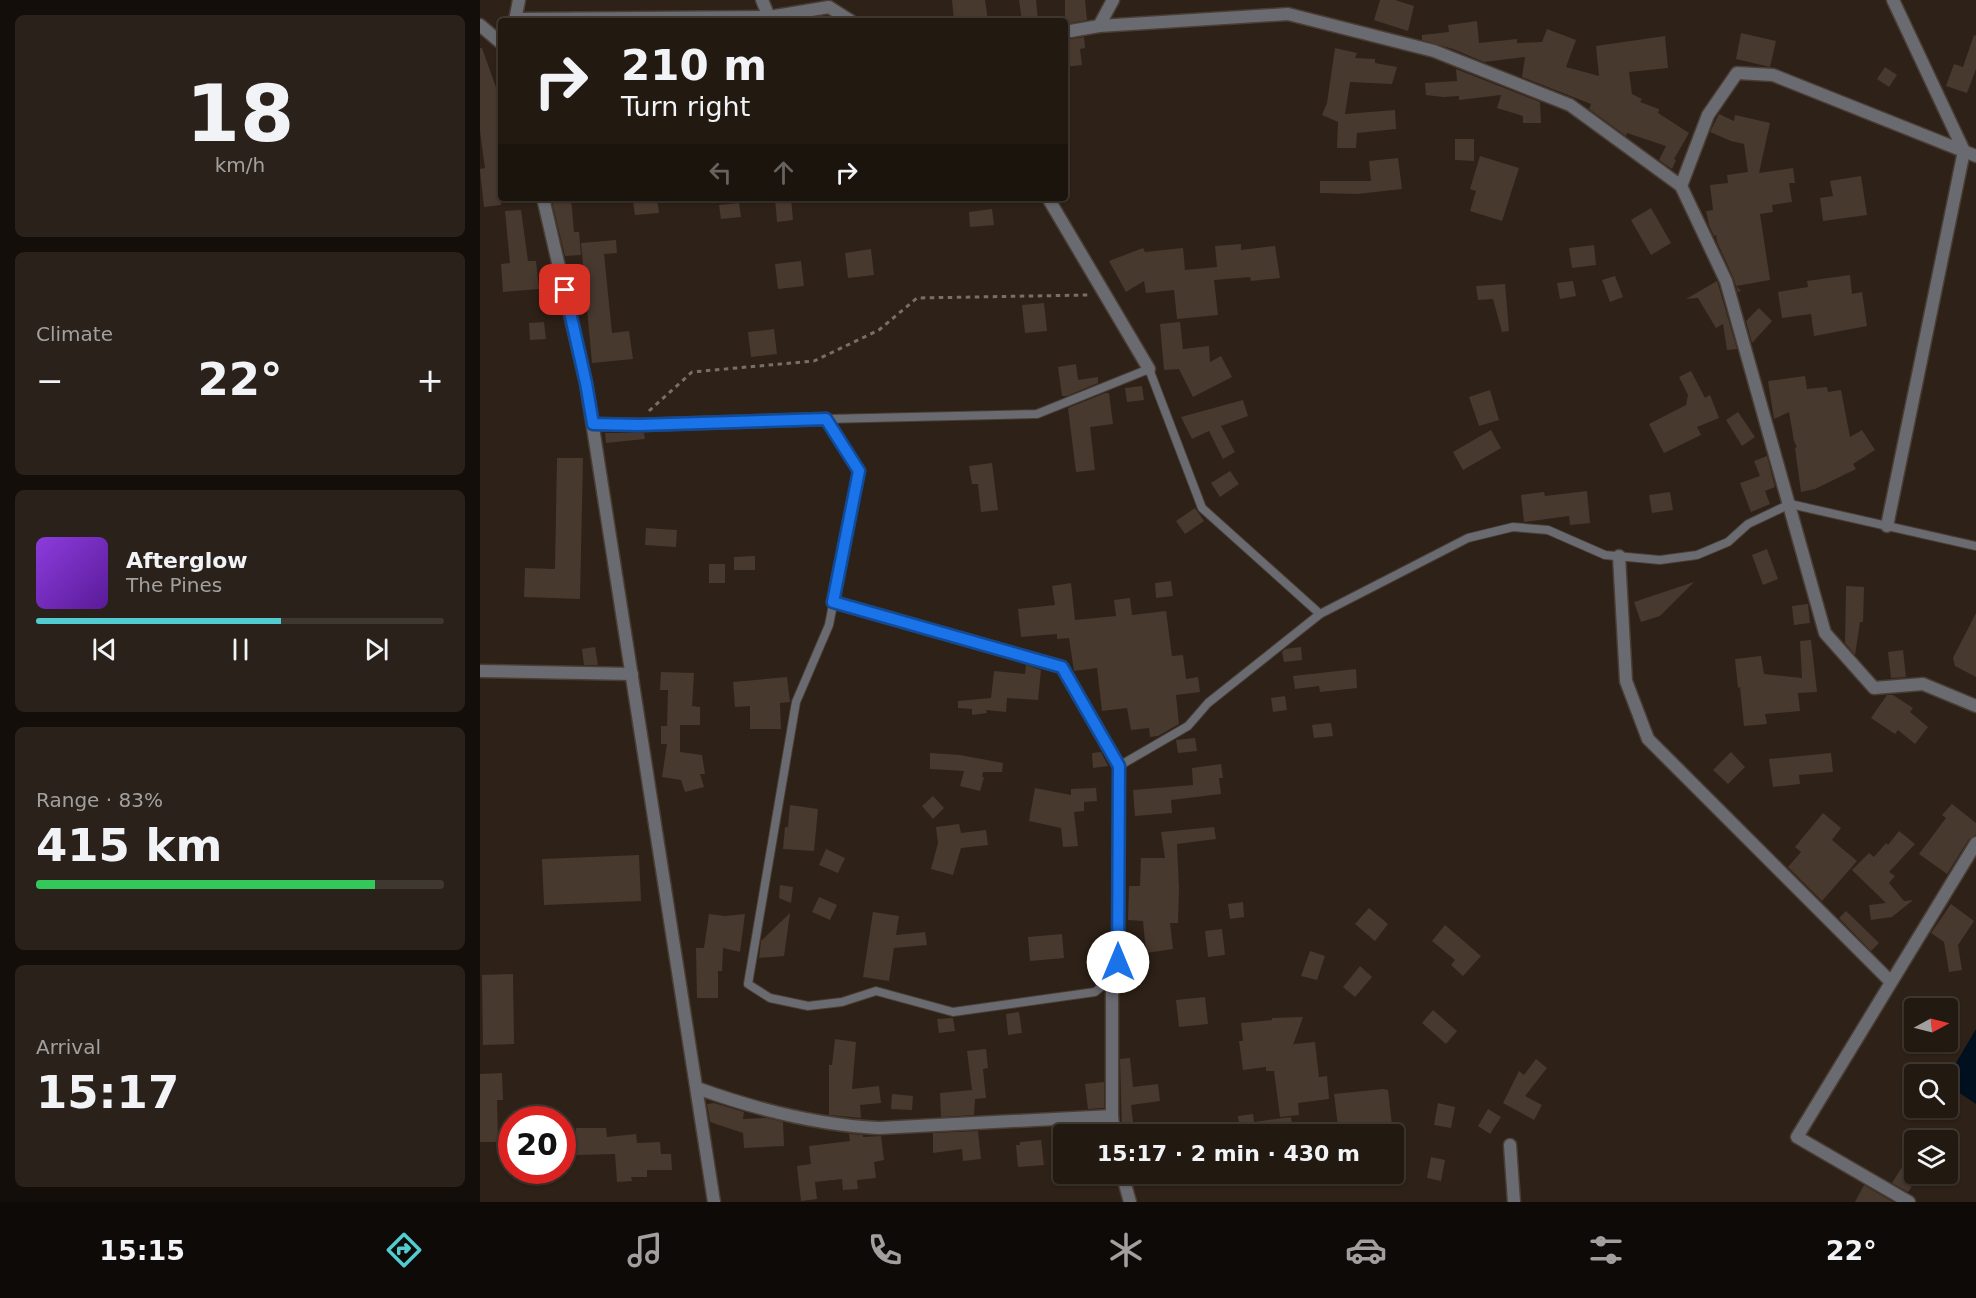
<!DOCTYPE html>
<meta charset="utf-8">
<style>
body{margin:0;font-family:"DejaVu Sans",sans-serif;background:#2a221a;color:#f1f3f6;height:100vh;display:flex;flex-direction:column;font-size:22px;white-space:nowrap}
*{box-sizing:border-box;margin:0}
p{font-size:20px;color:#a2a09f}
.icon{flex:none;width:33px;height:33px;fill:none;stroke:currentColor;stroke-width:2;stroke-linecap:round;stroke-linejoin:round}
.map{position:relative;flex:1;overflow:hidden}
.panel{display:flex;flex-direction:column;gap:15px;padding:15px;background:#130e09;width:480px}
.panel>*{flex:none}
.guide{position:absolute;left:18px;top:18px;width:570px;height:183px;border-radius:6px;box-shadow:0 2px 4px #0004,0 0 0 2px #3f3831;background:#221911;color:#f1f3f6;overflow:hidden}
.needle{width:39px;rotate:83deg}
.fabs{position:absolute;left:1424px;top:998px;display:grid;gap:12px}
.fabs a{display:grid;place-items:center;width:54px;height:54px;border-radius:6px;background:#221911;box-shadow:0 2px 4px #0004,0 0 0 2px #3f3831;font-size:30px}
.speed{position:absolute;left:18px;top:1106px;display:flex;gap:12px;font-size:30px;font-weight:700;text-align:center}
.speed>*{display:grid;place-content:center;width:78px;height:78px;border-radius:50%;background:#221911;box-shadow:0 2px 4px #0004,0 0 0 2px #3f3831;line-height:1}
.speed .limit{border:9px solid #d22;background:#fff;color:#111}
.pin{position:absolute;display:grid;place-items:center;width:51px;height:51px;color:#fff;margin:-26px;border-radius:12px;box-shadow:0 3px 9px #0006}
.me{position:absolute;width:66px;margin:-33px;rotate:0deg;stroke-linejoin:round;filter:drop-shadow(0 0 4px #0008)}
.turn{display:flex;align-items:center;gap:21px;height:126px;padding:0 24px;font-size:27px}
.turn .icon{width:78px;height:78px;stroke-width:2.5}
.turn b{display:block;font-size:42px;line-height:51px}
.lanes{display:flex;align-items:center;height:57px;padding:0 24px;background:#0003;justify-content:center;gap:30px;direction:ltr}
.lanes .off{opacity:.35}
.big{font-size:45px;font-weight:700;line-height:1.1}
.panel .card{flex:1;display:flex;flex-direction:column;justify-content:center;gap:9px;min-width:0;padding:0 21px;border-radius:9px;background:#2a221a}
.panel .dial{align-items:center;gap:0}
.dial b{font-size:78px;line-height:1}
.song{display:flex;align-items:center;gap:18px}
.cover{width:72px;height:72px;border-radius:9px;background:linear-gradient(135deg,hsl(270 70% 55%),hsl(270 70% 35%))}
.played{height:6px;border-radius:3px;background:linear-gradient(90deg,#51ccd1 60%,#3f3831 60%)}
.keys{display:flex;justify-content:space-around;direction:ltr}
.heat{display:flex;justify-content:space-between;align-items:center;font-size:33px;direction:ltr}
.charge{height:9px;border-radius:4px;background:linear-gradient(90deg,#34c759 83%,#3f3831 0)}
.trip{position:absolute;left:573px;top:1124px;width:351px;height:60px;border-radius:6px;background:#221911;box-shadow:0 2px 4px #0004,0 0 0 2px #3f3831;font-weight:700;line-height:60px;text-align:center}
.tabs{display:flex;height:96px;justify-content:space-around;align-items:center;background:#0e0a07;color:#a2a09f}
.tabs .icon{width:42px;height:42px}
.tabs .active{color:#51ccd1}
.tabs b{font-size:27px;color:#f1f3f6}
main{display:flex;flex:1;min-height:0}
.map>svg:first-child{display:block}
.water{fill:#00101f}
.building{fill:#48392f}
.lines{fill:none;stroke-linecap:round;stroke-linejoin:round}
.lane-casing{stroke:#493d34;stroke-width:10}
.street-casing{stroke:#493d34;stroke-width:15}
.path{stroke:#7a6f67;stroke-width:3;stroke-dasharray:4.5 4.5;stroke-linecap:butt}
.lane{stroke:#6a6a71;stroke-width:8}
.street{stroke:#6a6a71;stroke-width:12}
.route-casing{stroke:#114b97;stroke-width:15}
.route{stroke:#1a73e8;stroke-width:10}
</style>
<main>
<section class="panel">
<div class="card dial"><b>18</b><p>km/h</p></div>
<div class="card"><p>Climate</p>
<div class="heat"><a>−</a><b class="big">22°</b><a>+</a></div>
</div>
<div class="card">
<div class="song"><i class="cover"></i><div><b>Afterglow</b><p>The Pines</p></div></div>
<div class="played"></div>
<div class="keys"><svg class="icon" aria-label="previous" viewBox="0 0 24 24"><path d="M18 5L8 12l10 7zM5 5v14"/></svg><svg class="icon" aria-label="pause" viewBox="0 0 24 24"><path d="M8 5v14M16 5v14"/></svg><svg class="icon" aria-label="next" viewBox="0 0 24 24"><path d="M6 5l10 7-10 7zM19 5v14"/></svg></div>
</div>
<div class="card"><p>Range · 83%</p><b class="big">415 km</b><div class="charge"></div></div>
<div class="card"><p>Arrival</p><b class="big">15:17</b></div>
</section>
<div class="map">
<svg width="1496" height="1202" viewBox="0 0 1496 1202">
<rect width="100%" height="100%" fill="#2e2117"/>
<polygon class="water" points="1496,1029 1496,1104 1472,1088 1467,1082 1470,1073"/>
<g class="building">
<polygon points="472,0 505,0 508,21 474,21"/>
<polygon points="539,0 556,0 558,21 542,21"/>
<polygon points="585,0 605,0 607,20 585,24"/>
<polygon points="900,0 915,0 934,6 928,31 894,20"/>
<polygon points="997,21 999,43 1037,39 1037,43 1062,42 1067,29 1096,40 1086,67 1119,76 1116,46 1185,36 1188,68 1149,72 1152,94 1162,99 1160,102 1179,109 1178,113 1209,133 1194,159 1196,160 1192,169 1179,160 1186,146 1147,133 1146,136 1109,109 1111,104 1042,77 1045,57 1004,62 973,49 942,40 942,35 969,32 968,25"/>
<polygon points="1261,33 1296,41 1290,67 1256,59"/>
<polygon points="1494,35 1496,36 1496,69 1487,93 1466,86 1474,64 1483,67"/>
<polygon points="604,37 605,48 600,49 602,65 586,67 585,40"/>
<polygon points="0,48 2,48 18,93 21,93 21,129 18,129 21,157 21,205 4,207 0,171 0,169 5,168 0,131"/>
<polygon points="855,48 877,53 875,58 895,59 895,63 917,67 912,84 870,82 865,114 915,110 916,129 877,133 876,148 857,148 858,122 842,115 847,103"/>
<polygon points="1405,67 1417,75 1409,87 1397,79"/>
<polygon points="976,69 1060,102 1061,123 1043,123 1043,116 1017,108 1021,95 979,100 979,96 963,97 946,95 945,83 977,81"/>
<polygon points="1239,114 1254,121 1255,115 1290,123 1279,173 1313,168 1315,183 1309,183 1312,202 1292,205 1293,212 1280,214 1290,280 1256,286 1261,291 1258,292 1253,277 1237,242 1236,235 1234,236 1229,225 1226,211 1233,210 1230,185 1248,183 1247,175 1268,172 1264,144 1251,141 1230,132"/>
<polygon points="975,139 994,139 994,161 975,160"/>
<polygon points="1000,156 1039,168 1022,221 990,211 996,191 990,189"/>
<polygon points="918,158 922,189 877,194 840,193 840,181 891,181 889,161"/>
<polygon points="1381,176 1387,215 1343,221 1340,198 1353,196 1350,181"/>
<polygon points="71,198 91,198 94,232 99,232 101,255 85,256"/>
<polygon points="295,198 311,198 313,220 297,222"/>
<polygon points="177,199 179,213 155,215 153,202"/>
<polygon points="259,203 261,217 241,219 239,205"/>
<polygon points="1171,208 1191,243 1171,255 1151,220"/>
<polygon points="512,209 514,225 490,227 489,212"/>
<polygon points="41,210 48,261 56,261 59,289 23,292 21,264 30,263 25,211"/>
<polygon points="136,240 137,253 124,254 132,333 149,331 153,359 112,363 101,243"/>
<polygon points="761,244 761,250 795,246 800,278 771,281 770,277 734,280 738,315 697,319 694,290 666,293 664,281 646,292 629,261 663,248 665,252 703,248 705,270 737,267 735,246"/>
<polygon points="1114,245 1116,265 1092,268 1089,248"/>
<polygon points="391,249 394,275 368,278 365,253"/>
<polygon points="321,261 324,286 298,289 295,264"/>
<polygon points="1370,275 1372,294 1382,292 1387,326 1334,336 1331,314 1302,318 1298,292 1328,287 1327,281"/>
<polygon points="1135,276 1143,297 1130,302 1122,280"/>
<polygon points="1093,281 1096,296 1080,299 1077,283"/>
<polygon points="1237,281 1238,284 1257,349 1247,350 1243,324 1236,328 1218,298 1206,299"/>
<polygon points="1025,284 1029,331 1022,332 1013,299 998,300 996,286"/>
<polygon points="564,303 567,331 545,333 542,305"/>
<polygon points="1279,308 1292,321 1272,343 1266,321"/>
<polygon points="64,322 66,339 50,340 49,323"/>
<polygon points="700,322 703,349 729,346 730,362 741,356 752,377 713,397 699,369 684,370 680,324"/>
<polygon points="294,329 297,354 271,357 268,332"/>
<polygon points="596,364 598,380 618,377 618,383 587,396 582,396 578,367"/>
<polygon points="1211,371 1225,398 1230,395 1239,418 1217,427 1221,435 1184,453 1169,424 1206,405 1208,395 1199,377"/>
<polygon points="1325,376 1327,389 1347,387 1348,392 1361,390 1370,437 1382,430 1395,450 1373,464 1376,469 1335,489 1321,492 1315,448 1317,447 1314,441 1309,412 1294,419 1288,381"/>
<polygon points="662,386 664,400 647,402 645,388"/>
<polygon points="1010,390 1019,420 999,426 989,397"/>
<polygon points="625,393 629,393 633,424 610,427 615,470 596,472 588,408"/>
<polygon points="763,400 768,416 741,426 755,452 743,459 729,431 712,439 701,417"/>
<polygon points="1258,412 1275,437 1262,446 1246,420"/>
<polygon points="1011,430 1021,448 983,470 973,452"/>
<polygon points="125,433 164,433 165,439 126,443"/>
<polygon points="1287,456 1295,487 1285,491 1290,504 1271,512 1260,483 1280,476 1274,461"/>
<polygon points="77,458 103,458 100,599 44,597 45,568 75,569"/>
<polygon points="512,463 518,510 501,512 498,484 492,484 489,466"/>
<polygon points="750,471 759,484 740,497 731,483"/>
<polygon points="1107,491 1110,523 1090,525 1089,516 1044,522 1041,495 1064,492 1065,496"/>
<polygon points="1190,492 1193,510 1172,513 1169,495"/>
<polygon points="715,508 724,521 705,534 696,521"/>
<polygon points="166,528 197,530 196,547 165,545"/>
<polygon points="1287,549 1298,579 1283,585 1272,555"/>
<polygon points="275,556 275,570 254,570 254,557"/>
<rect x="229" y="564" width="16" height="19"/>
<polygon points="691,581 693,596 676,598 675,583"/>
<polygon points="1214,582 1180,616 1161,622 1154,602"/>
<polygon points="591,583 595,620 636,616 634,600 650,598 652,615 686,611 692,656 703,655 706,679 718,677 720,692 696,695 699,724 678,736 670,737 669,728 651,730 647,708 622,711 617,668 594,671 589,638 577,639 577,634 541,637 538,609 575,605 572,586"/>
<polygon points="1366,586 1384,587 1383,622 1380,622 1375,655 1365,643"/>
<polygon points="1328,604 1330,623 1314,625 1312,606"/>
<polygon points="1496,613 1496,677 1475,666 1473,658"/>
<polygon points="1331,640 1337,692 1318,693 1320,711 1285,714 1287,724 1264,726 1260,687 1258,688 1255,659 1281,656 1284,674 1322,678 1320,641"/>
<polygon points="115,647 118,665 104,665 102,649"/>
<polygon points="821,647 822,660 804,662 802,652 805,649"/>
<polygon points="1423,650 1426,677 1411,678 1408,652"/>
<polygon points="546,665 561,670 558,700 527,698 526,712 506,710 507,713 492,715 492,709 478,708 478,701 511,698 514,671 545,674"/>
<polygon points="876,669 877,688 840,692 839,686 815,689 813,676"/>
<polygon points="181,672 214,673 212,706 220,707 220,725 200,725 200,752 222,755 225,774 220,774 224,787 205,792 201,780 182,777 187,744 181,744 181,726 187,726 188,690 180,690"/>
<polygon points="307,677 310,702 300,703 301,729 270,729 270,706 255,707 253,682"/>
<polygon points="1407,695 1413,695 1433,708 1430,712 1448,727 1435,744 1418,730 1415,734 1391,718"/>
<polygon points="805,696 807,710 793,712 791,698"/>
<polygon points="851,723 853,736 834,738 832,725"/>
<polygon points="715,738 717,751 698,753 696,740"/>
<polygon points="621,752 628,766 613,768 612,753"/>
<polygon points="1251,752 1265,767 1248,784 1233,770"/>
<polygon points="450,753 480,755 523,763 522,772 503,772 502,777 504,777 500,791 480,786 484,771 450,769"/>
<polygon points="1351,753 1353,772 1319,775 1320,784 1293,787 1289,759"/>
<polygon points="741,764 743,778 739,778 741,794 691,800 692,813 655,816 653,790 713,785 712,768"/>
<polygon points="555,788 591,795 591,789 616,788 617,801 604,802 604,811 594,812 598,846 583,847 581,828 549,821"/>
<polygon points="453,796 464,808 453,819 442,806"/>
<polygon points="1472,804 1496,823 1496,835 1489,839 1467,874 1439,854 1466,818 1462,815"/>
<polygon points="310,805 338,809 334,851 303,849 305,827 308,827"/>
<polygon points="1343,813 1361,828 1352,840 1377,861 1342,901 1308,867 1321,852 1315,847"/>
<polygon points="479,824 481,833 506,830 508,845 481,848 473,875 451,869 458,843 456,827"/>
<polygon points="734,827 736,839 697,844 699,888 698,923 690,923 693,949 666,953 663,921 648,920 649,886 660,886 661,858 685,858 681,832"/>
<polygon points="1419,831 1435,844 1409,872 1415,876 1409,883 1424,901 1433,900 1412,917 1391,920 1389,905 1406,903 1372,870 1389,853 1394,857 1406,843 1408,845"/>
<polygon points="346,849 365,858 358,873 339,865"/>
<polygon points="159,855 161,901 64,905 62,859"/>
<polygon points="300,885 313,887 311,903 299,898"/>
<polygon points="339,897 357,905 350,920 332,912"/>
<polygon points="763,902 764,917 750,919 748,904"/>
<polygon points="1471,904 1494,921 1478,945 1482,970 1469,972 1464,942 1451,933"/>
<polygon points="889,908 908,924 895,941 875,924"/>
<polygon points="1366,911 1399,943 1391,951 1359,918"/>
<polygon points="393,912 419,916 416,935 445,932 447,945 414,948 409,981 383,977"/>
<polygon points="310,913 304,956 279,958 281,941"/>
<polygon points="229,914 245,916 265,914 260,952 243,948 242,971 238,971 238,998 217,998 216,948 224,948"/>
<polygon points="965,925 1001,956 983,976 971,965 975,960 952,941"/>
<polygon points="742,929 745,955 728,957 725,931"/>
<polygon points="582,934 584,958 550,961 548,937"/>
<polygon points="830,951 845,956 837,980 821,976"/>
<polygon points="880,966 892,977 875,997 863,987"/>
<polygon points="33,974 34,1044 3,1045 2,975"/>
<polygon points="725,997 728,1024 699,1027 696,1000"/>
<polygon points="953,1010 977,1031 966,1044 942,1023"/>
<polygon points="539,1012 542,1033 528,1035 526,1014"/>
<polygon points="823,1017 812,1048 814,1044 835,1042 839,1077 847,1076 849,1099 818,1103 819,1115 800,1117 794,1071 786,1071 786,1067 763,1070 759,1041 763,1041 761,1023 792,1020 792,1018"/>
<polygon points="473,1018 475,1031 459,1033 457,1019"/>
<polygon points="355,1039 376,1042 372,1089 399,1086 401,1103 380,1105 381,1118 349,1115 349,1065 352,1065"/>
<polygon points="506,1049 508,1068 503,1069 506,1098 495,1099 494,1115 461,1117 460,1093 492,1090 487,1051"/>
<polygon points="650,1058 653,1087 678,1084 680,1101 651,1105 654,1131 642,1132 640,1059"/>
<polygon points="1056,1059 1067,1068 1045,1096 1062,1105 1054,1120 1023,1103 1039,1071 1044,1075"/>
<polygon points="22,1073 23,1100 17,1100 18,1142 0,1142 0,1074"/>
<polygon points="624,1082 624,1108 608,1109 605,1084"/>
<polygon points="903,1089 908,1090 913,1134 859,1134 854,1094"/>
<polygon points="412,1094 433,1096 432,1110 411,1109"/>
<polygon points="234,1103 264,1112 263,1119 286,1118 303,1122 304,1146 264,1148 263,1133 230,1122 227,1104"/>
<polygon points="958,1103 975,1107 971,1128 954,1125"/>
<polygon points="1008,1109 1021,1117 1010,1134 998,1126"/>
<polygon points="773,1114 774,1122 811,1117 813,1134 748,1134 748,1125 759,1124 758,1116"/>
<polygon points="96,1128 126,1128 127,1137 156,1134 157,1143 180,1142 181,1154 191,1154 192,1170 167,1170 167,1177 151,1177 152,1181 137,1182 135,1154 96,1155"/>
<polygon points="498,1131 501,1159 483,1161 482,1149 453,1153 453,1133"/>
<polygon points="369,1134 383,1135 383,1137 401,1136 404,1160 394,1162 396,1178 377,1180 378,1189 363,1190 362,1179 335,1182 337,1199 321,1201 317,1166 331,1164 329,1146 370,1141"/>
<polygon points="561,1140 564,1165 538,1167 536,1145 540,1145 540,1142"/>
<polygon points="1434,1148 1434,1183 1428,1192 1412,1183"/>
<polygon points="951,1157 965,1160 961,1181 947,1178"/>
<polygon points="1384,1185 1413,1202 1375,1202"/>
</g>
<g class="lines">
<defs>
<polyline id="lane" points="840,614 722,508 669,369 557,414 346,419 379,471 349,625 316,702 268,984 290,998 328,1006 362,1002 396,991 473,1012 615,992 632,978 638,962 639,766 708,726 728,703 840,614 988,538 1033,527 1068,530 1125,555 1180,560 1217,555 1248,542 1268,524 1310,504 1496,546"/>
<g id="street">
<polyline points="282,0 289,17 349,7 371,21"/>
<polyline points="35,19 289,17"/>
<polyline points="35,21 39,0"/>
<polyline points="0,25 21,43"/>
<polyline points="619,26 808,14 954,51 1090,105 1201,186"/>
<polyline points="585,32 619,26 633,0"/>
<polyline points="1496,156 1293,75 1257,73 1228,115 1201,186 1246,281 1345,633 1394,688 1443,684 1496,706"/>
<polyline points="63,198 106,383 234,1202"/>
<polyline points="568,198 669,369"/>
<polyline points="113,424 159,425 346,419"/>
<polyline points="1407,526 1484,151 1413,0"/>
<polyline points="1139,556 1146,681 1168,739 1411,982"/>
<polyline points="353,602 582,667 639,766"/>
<polyline points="0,671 152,674"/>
<polyline points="632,978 632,1116 634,1134"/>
<path d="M 217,1088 C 275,1109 336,1125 399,1128 L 632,1116"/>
<polyline points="1030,1145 1034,1202"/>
<polyline points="642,1173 650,1202"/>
<polyline points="1429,1202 1317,1137 1496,843"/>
</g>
</defs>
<use href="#lane" class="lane-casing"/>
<use href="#street" class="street-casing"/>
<polyline class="path" points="169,411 212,372 334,361 399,330 437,298 608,295"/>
<use href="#lane" class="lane"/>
<use href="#street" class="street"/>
</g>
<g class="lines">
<defs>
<polyline id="route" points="85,290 106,383 113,424 159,425 346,419 379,471 353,602 582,667 639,766 638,962"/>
</defs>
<use href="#route" class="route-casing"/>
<use href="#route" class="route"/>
</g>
</svg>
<div class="fabs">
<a><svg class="needle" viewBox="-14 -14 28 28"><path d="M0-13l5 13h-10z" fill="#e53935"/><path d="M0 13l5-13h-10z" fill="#a2a09f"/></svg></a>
<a><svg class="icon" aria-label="search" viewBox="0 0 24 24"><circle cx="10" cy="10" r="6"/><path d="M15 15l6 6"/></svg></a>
<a><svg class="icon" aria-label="layers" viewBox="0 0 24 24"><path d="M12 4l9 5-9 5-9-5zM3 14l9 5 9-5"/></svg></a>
</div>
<div class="speed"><div class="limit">20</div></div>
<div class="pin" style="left:85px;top:290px;background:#d93025"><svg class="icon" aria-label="arrive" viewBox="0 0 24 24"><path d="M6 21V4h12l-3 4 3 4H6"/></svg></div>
<svg class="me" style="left:638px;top:962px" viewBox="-20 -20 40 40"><circle r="19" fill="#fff"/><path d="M0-13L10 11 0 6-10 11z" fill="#1a73e8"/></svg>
<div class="trip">15:17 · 2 min · 430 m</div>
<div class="guide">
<div class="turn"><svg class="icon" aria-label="right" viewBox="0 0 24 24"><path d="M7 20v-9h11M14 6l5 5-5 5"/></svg><div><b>210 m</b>Turn right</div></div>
<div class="lanes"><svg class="icon off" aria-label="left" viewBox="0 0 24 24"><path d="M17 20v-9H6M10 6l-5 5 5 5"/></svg><svg class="icon off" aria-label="ahead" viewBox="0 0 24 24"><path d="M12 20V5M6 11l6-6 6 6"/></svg><svg class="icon" aria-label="right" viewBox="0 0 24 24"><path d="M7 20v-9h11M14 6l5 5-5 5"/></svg></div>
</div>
</div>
</main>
<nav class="tabs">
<b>15:15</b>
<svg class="icon active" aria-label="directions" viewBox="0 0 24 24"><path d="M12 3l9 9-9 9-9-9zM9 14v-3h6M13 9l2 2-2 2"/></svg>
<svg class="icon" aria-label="music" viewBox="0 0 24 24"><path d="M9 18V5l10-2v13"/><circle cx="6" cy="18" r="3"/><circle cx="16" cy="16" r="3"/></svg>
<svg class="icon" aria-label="phone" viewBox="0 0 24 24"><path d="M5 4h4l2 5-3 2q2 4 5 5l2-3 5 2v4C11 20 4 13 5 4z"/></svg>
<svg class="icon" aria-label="climate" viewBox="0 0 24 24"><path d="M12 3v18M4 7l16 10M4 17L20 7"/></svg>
<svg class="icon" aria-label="car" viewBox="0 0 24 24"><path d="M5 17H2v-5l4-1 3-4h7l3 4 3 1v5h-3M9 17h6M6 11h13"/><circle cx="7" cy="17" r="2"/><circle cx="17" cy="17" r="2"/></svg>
<svg class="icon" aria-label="filters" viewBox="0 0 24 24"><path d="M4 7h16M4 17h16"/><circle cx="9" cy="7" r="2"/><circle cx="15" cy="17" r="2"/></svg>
<b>22°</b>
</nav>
